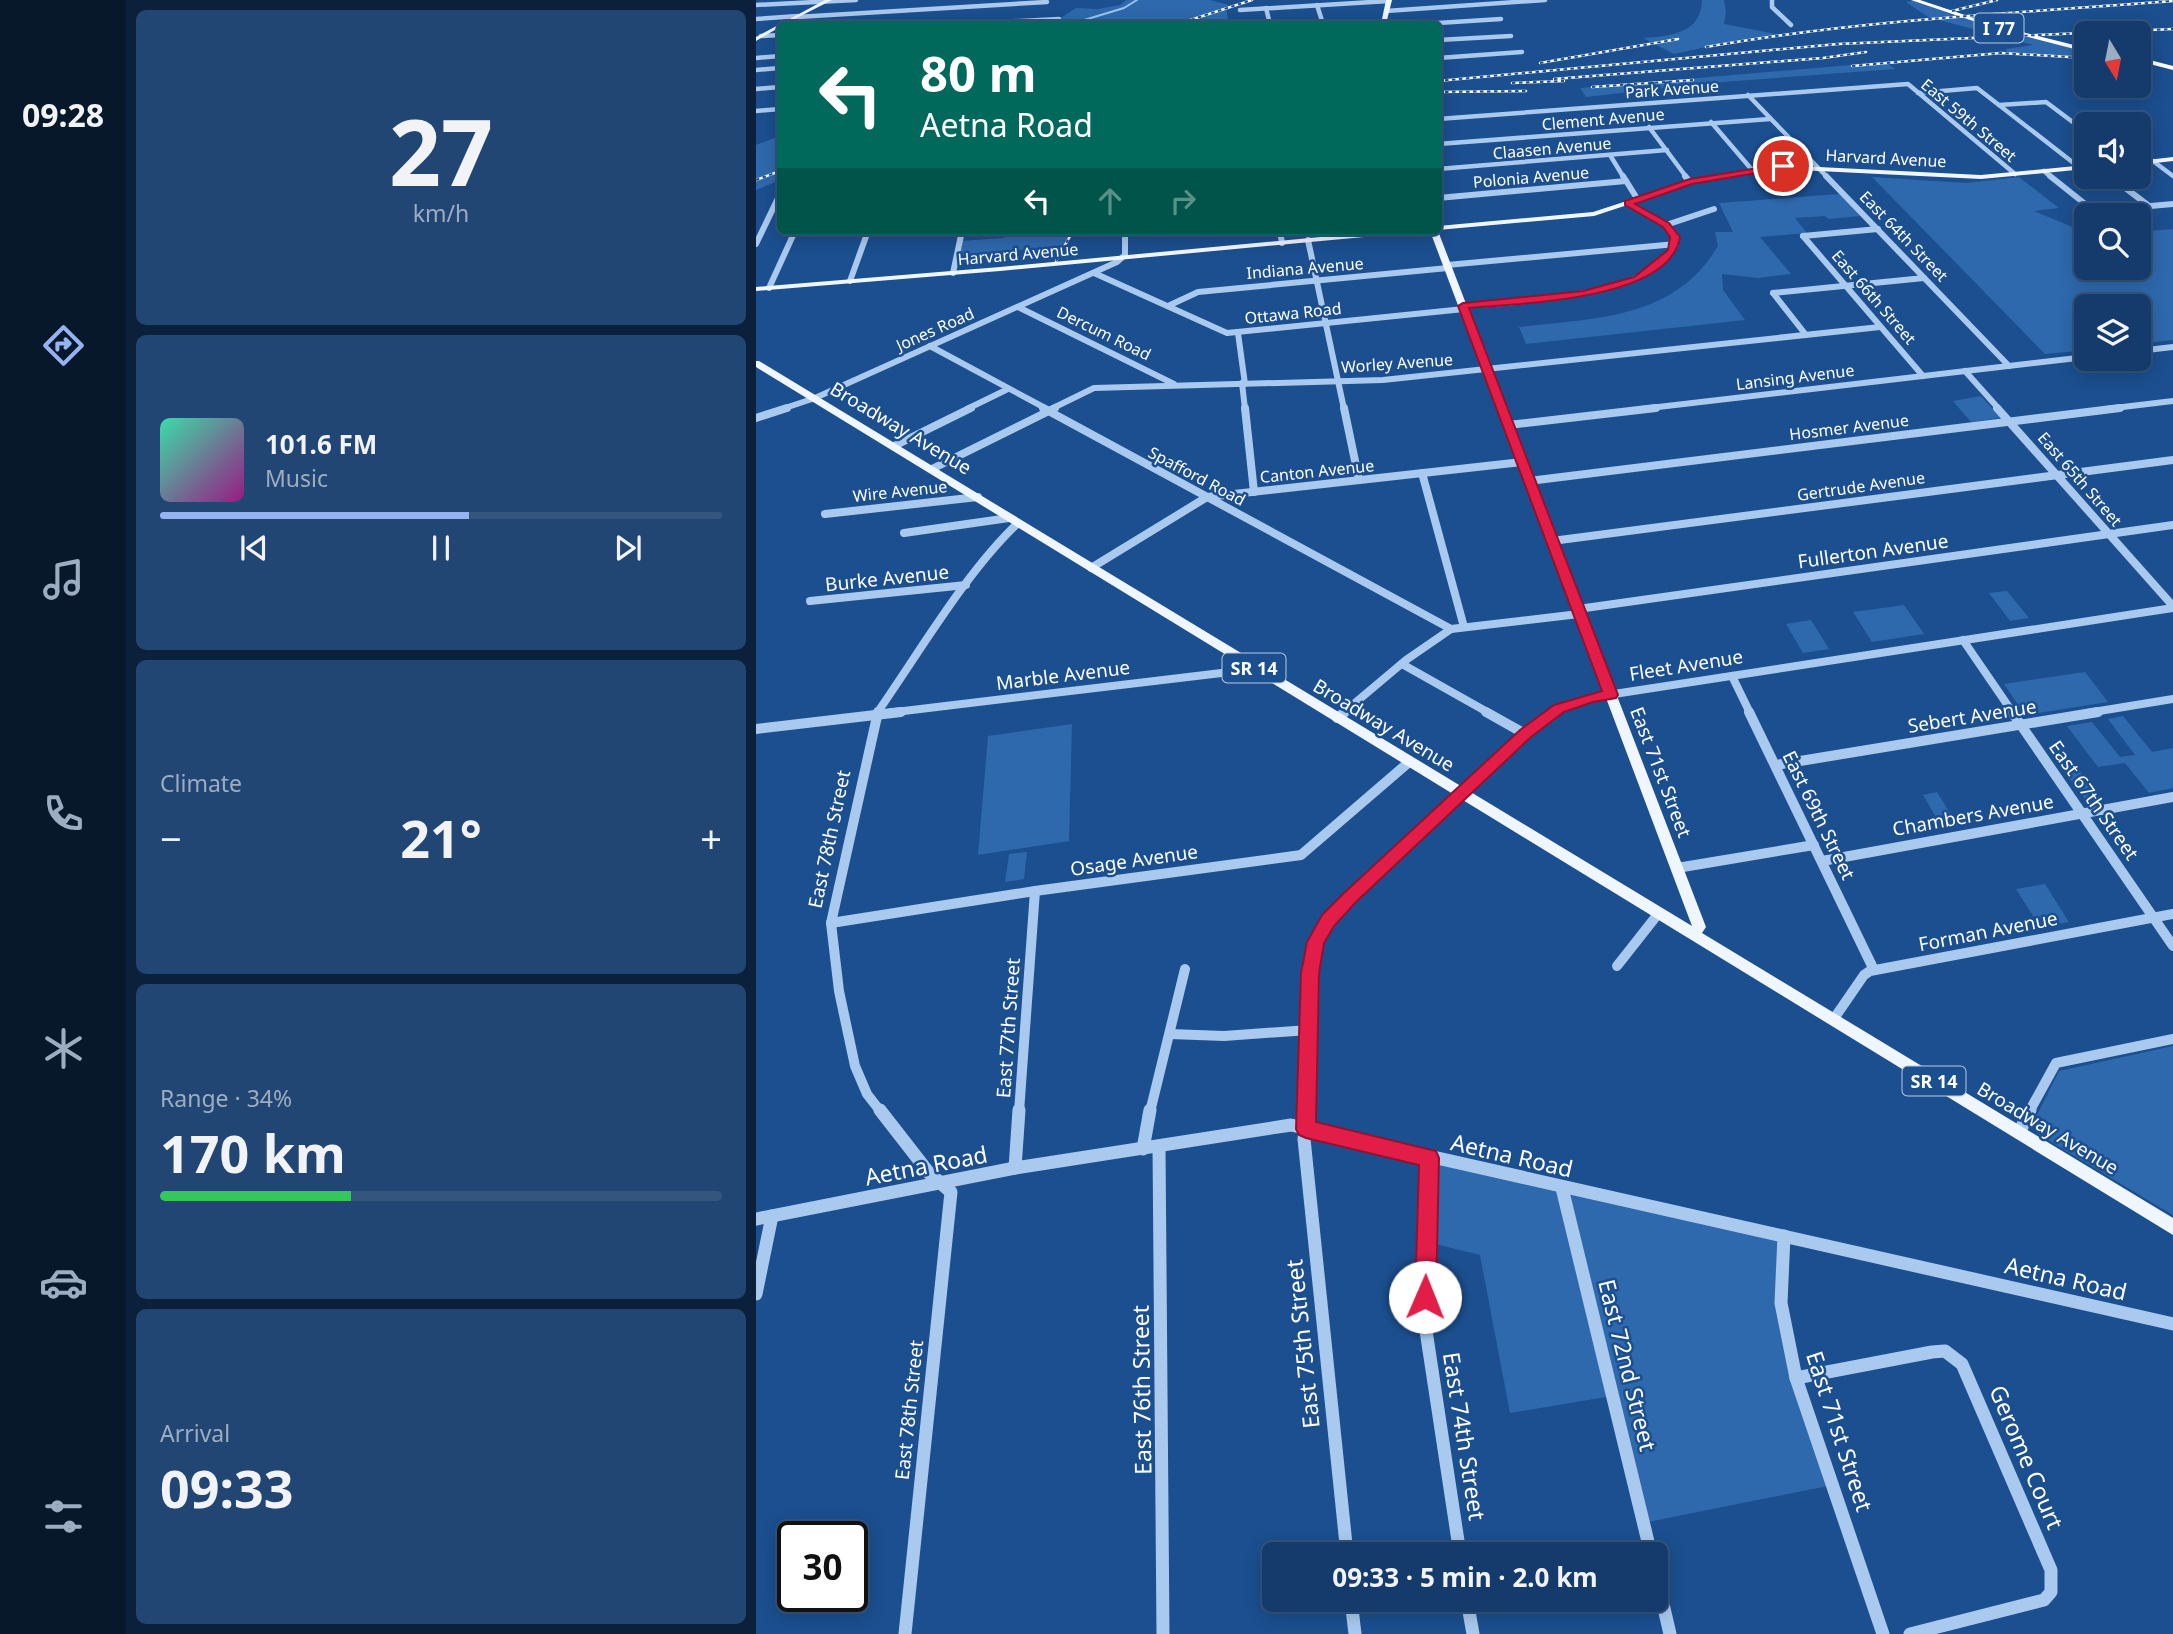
<!DOCTYPE html>
<meta charset="utf-8">
<style>
body{margin:0;font-family:"Noto Sans",sans-serif;background:#214673;color:#f1f3f6;height:100vh;display:flex;flex-direction:column;font-size:26px;white-space:nowrap}
*{box-sizing:border-box;margin:0}
p{font-size:23px;color:#9dadc1}
.icon{flex:none;width:38px;height:38px;fill:none;stroke:currentColor;stroke-width:2;stroke-linecap:round;stroke-linejoin:round}
.map{position:relative;flex:1;overflow:hidden}
.sheet{display:flex;flex-direction:column;gap:10px;padding:10px;background:#0b203b;width:630px}
.sheet>*{flex:none}
.top-card{position:absolute;left:21px;top:21px;width:665px;height:214px;border-radius:10px;box-shadow:0 4px 18px #0003,0 0 0 2px #33557e;background:#00695c;color:#fff;overflow:hidden}
.needle{width:46px;rotate:170deg}
.buttons{position:absolute;left:1318px;top:21px;display:grid;gap:14px}
.buttons a{display:grid;place-items:center;width:77px;height:77px;border-radius:10px;background:#143b6b;box-shadow:0 4px 18px #0003,0 0 0 2px #33557e;font-size:35px}
.speed{position:absolute;left:21px;top:1521px;display:flex;gap:14px;font-size:35px;font-weight:700;text-align:center}
.speed>*{display:grid;place-content:center;width:91px;height:91px;border-radius:50%;background:#143b6b;box-shadow:0 4px 18px #0003,0 0 0 2px #33557e;line-height:1}
.speed .limit{border:4px solid #111;border-radius:10px;background:#fff;color:#111}
.pin{position:absolute;display:grid;place-items:center;width:60px;height:60px;color:#fff;margin:-30px;border:4px solid #fff;border-radius:50%;box-shadow:0 2px 7px #0007}
.me{position:absolute;width:77px;margin:-38px;rotate:1deg;stroke-linejoin:round;filter:drop-shadow(0 0 5px #0008)}
.turn{display:flex;align-items:center;gap:24px;height:147px;padding:0 28px;font-size:32px}
.turn .icon{width:91px;height:91px;stroke-width:2.5}
.turn b{display:block;font-size:49px;line-height:60px}
.lanes{display:flex;align-items:center;height:66px;padding:0 28px;background:#0003;justify-content:center;gap:35px;direction:ltr}
.lanes .off{opacity:.35}
.big{font-size:52px;font-weight:700;line-height:1.1}
.sheet .widget{flex:1;display:flex;flex-direction:column;justify-content:center;gap:10px;min-width:0;padding:0 24px;border-radius:10px;background:#214673}
.sheet .dial{align-items:center;gap:0}
.dial b{font-size:91px;line-height:1}
.song{display:flex;align-items:center;gap:21px}
.cover{width:84px;height:84px;border-radius:10px;background:linear-gradient(135deg,hsl(160 70% 55%),hsl(310 70% 35%))}
.played{height:7px;border-radius:4px;background:linear-gradient(90deg,#95b2f1 55%,#33557e 55%)}
.keys{display:flex;justify-content:space-around;direction:ltr}
.heat{display:flex;justify-content:space-between;align-items:center;font-size:38px;direction:ltr}
.charge{height:10px;border-radius:5px;background:linear-gradient(90deg,#34c759 34%,#33557e 0)}
.trip{position:absolute;left:506px;top:1542px;width:406px;height:70px;border-radius:10px;background:#143b6b;box-shadow:0 4px 18px #0003,0 0 0 2px #33557e;font-weight:700;line-height:70px;text-align:center}
main{display:flex;flex:1;min-height:0}
.tab-bar{display:flex;flex-direction:column;width:126px;justify-content:space-around;align-items:center;background:#08182b;color:#9dadc1}
.tab-bar .icon{width:49px;height:49px}
.tab-bar .on{color:#95b2f1}
.tab-bar b{font-size:32px;color:#f1f3f6}
.map>svg:first-child{display:block}
.green{fill:#2e69ad}
.lines{fill:none;stroke-linecap:round;stroke-linejoin:round}
.stream{stroke:#9cc4f0;stroke-width:2}
.minor-far4{stroke:#a9c9ee;stroke-width:4.5}
.minor-far3{stroke:#a9c9ee;stroke-width:6}
.minor-far2{stroke:#a9c9ee;stroke-width:8}
.minor-far1{stroke:#a9c9ee;stroke-width:10}
.minor{stroke:#a9c9ee;stroke-width:13}
.major{fill:#f0f6ff;fill-rule:evenodd}
.highway{fill:#fff;fill-rule:evenodd}
.rail-casing{stroke:#fff;stroke-width:2.5}
.rail{stroke:#1b4f8f;stroke-width:2;stroke-dasharray:3.5;stroke-linecap:butt}
.route{fill:#e11d48;stroke:#92132f;stroke-width:2}
.labels{text-anchor:middle;dominant-baseline:central;stroke-width:5;stroke-linejoin:round;paint-order:stroke}
.far-street-label{font-size:16px;fill:#fff;stroke:#1b4f8f}
.shield{fill:#1b4f8f;stroke:#bbcadd;stroke-width:2}
.shield-label{font-size:18px;font-weight:bold;fill:#fff}
.street-label{font-size:19px;fill:#fff;stroke:#1b4f8f}
.near-street-label{font-size:23px;fill:#fff;stroke:#1b4f8f}
</style>
<main>
<nav class="tab-bar">
<b>09:28</b>
<svg class="icon on" aria-label="directions" viewBox="0 0 24 24"><path d="M12 3l9 9-9 9-9-9zM9 14v-3h6M13 9l2 2-2 2"/></svg>
<svg class="icon" aria-label="music" viewBox="0 0 24 24"><path d="M9 18V5l10-2v13"/><circle cx="6" cy="18" r="3"/><circle cx="16" cy="16" r="3"/></svg>
<svg class="icon" aria-label="phone" viewBox="0 0 24 24"><path d="M5 4h4l2 5-3 2q2 4 5 5l2-3 5 2v4C11 20 4 13 5 4z"/></svg>
<svg class="icon" aria-label="climate" viewBox="0 0 24 24"><path d="M12 3v18M4 7l16 10M4 17L20 7"/></svg>
<svg class="icon" aria-label="car" viewBox="0 0 24 24"><path d="M5 17H2v-5l4-1 3-4h7l3 4 3 1v5h-3M9 17h6M6 11h13"/><circle cx="7" cy="17" r="2"/><circle cx="17" cy="17" r="2"/></svg>
<svg class="icon" aria-label="filters" viewBox="0 0 24 24"><path d="M4 7h16M4 17h16"/><circle cx="9" cy="7" r="2"/><circle cx="15" cy="17" r="2"/></svg>
</nav>
<section class="sheet">
<div class="widget dial"><b>27</b><p>km/h</p></div>
<div class="widget">
<div class="song"><i class="cover"></i><div><b>101.6 FM</b><p>Music</p></div></div>
<div class="played"></div>
<div class="keys"><svg class="icon" aria-label="previous" viewBox="0 0 24 24"><path d="M18 5L8 12l10 7zM5 5v14"/></svg><svg class="icon" aria-label="pause" viewBox="0 0 24 24"><path d="M8 5v14M16 5v14"/></svg><svg class="icon" aria-label="next" viewBox="0 0 24 24"><path d="M6 5l10 7-10 7zM19 5v14"/></svg></div>
</div>
<div class="widget"><p>Climate</p>
<div class="heat"><a>−</a><b class="big">21°</b><a>+</a></div>
</div>
<div class="widget"><p>Range · 34%</p><b class="big">170 km</b><div class="charge"></div></div>
<div class="widget"><p>Arrival</p><b class="big">09:33</b></div>
</section>
<div class="map">
<svg width="1417" height="1634" viewBox="0 0 1417 1634">
<rect width="100%" height="100%" fill="#1b4f8f"/>
<g class="green">
<polygon points="370,0 454,0 473,5 470,7 472,19 460,24 283,24 284,20 303,19 320,8 342,9 364,5"/>
<path d="M 946,0 L 968,0 L 970,12 L 968,24 L 1025,35 L 982,40 L 918,54 L 887,38 C 914,36 945,34 946,0 Z"/>
<polygon points="1159,0 1204,16 1330,50 1330,59 1250,54 1250,49 1277,45 1172,17 1150,2"/>
<polygon points="1130,62 1139,69 954,83 830,97 824,88"/>
<polygon points="24,136 24,180 0,190 0,145"/>
<polygon points="1116,177 1210,183 1263,177 1303,208 1278,211 1319,228 1330,237 1330,268 1382,268 1383,232 1417,229 1417,340 1383,344 1382,306 1330,306 1330,350 1289,354"/>
<path d="M 1084,194 L 1104,216 L 1073,219 L 1069,216 L 1039,218 L 1051,233 L 1004,237 L 1035,274 L 1002,278 L 966,274 L 967,290 L 989,320 L 770,344 L 763,327 C 839,318 918,320 962,246 L 959,232 L 977,232 L 963,203 Z"/>
<polygon points="255,231 317,231 310,246 201,255 204,241 248,238"/>
<polygon points="1225,396 1244,417 1243,418 1215,422 1197,401"/>
<polygon points="1251,591 1273,618 1254,621 1233,593"/>
<polygon points="1148,605 1168,634 1116,642 1097,612"/>
<polygon points="1055,620 1073,649 1047,653 1030,624"/>
<polygon points="1329,672 1352,702 1269,715 1248,684"/>
<polygon points="1367,716 1396,752 1417,748 1417,788 1393,793 1369,763 1342,767 1311,726 1336,722 1364,757 1379,755 1352,719"/>
<polygon points="316,724 313,841 222,855 232,736"/>
<polygon points="1317,762 1345,801 1332,803 1302,763"/>
<polygon points="1181,792 1202,826 1187,829 1167,795"/>
<polygon points="271,852 268,879 249,882 253,854"/>
<polygon points="1289,884 1313,922 1284,927 1260,889"/>
<polygon points="1417,1046 1417,1215 1282,1134 1276,1125 1303,1071"/>
<polygon points="673,1158 1028,1236 1025,1303 1077,1485 887,1523 856,1396 754,1413 724,1255 671,1242"/>
</g>
<g class="lines">
<polyline class="stream" points="315,24 368,8 381,0"/>
<g class="minor-far4">
<polyline points="1016,0 1016,7 1035,25"/>
<polyline points="0,5 100,0"/>
<polyline points="561,5 567,24"/>
<polyline points="510,8 514,24"/>
<polyline points="484,10 633,1"/>
<polyline points="630,11 789,0"/>
<polyline points="41,17 291,2"/>
<polyline points="0,19 42,16"/>
<polyline points="202,24 303,19"/>
<polyline points="666,24 745,19"/>
<polyline points="5,36 24,35"/>
<polyline points="682,40 755,36"/>
<polyline points="0,58 24,56"/>
<polyline points="682,58 766,52"/>
<polyline points="0,70 24,68"/>
<polyline points="0,89 24,87"/>
<polyline points="1162,93 1221,88 1324,168"/>
<polyline points="992,95 1072,178"/>
<polyline points="1243,105 1290,102 1330,132"/>
<polyline points="0,111 24,109"/>
<polyline points="682,119 1152,84 1259,174"/>
<polyline points="955,122 997,171"/>
<polyline points="893,127 931,178"/>
<polyline points="682,144 1014,119"/>
<polyline points="854,155 868,178"/>
<polyline points="1397,161 1417,176"/>
<polyline points="682,169 911,150"/>
<polyline points="1288,171 1296,178"/>
</g>
<g class="minor-far3">
<polyline points="867,176 882,200"/>
<polyline points="929,176 934,182"/>
<polyline points="1070,176 1253,366"/>
<polyline points="1294,176 1338,211 1417,204"/>
<polyline points="1355,177 1393,206"/>
<polyline points="682,198 870,181"/>
<polyline points="910,225 958,209"/>
<polyline points="524,231 526,243"/>
<polyline points="1047,236 1167,376"/>
<polyline points="1047,236 1122,229"/>
<polyline points="552,240 588,409"/>
<polyline points="0,244 24,194"/>
<polyline points="691,265 920,244"/>
<polyline points="197,273 206,231"/>
<polyline points="338,273 471,333 708,309"/>
<polyline points="94,281 112,231"/>
<polyline points="13,288 39,231"/>
<polyline points="1017,293 1168,278"/>
<polyline points="1017,293 1050,335"/>
<polyline points="412,306 442,292 692,268"/>
<path d="M 707,306 C 751,302 917,298 919,237 L 910,225 L 872,203"/>
<polyline points="262,307 418,384"/>
<polyline points="482,333 489,384"/>
<polyline points="174,346 291,409"/>
<polyline points="1382,351 1417,347"/>
<polyline points="1209,371 1243,409"/>
<polyline points="486,383 489,409"/>
<polyline points="26,409 59,398 361,262 369,255 369,231"/>
<polyline points="211,409 252,389"/>
<polyline points="295,409 338,388 627,380 1124,327"/>
<polyline points="885,409 1330,357"/>
<polyline points="1350,409 1417,401"/>
</g>
<g class="minor-far2">
<polyline points="287,408 695,629"/>
<polyline points="489,408 498,492"/>
<polyline points="588,408 603,480"/>
<polyline points="1241,408 1417,606"/>
<polyline points="0,418 31,408"/>
<polyline points="752,425 900,408"/>
<polyline points="138,446 215,408"/>
<polyline points="176,469 299,408"/>
<polyline points="666,473 708,627"/>
<polyline points="773,481 1364,408"/>
<polyline points="69,514 222,497"/>
<polyline points="148,533 253,518"/>
<polyline points="796,541 1417,460"/>
<polyline points="335,568 451,497 766,462"/>
<polyline points="54,601 210,585"/>
<polyline points="822,609 1417,525"/>
<polyline points="1207,640 1257,713"/>
<polyline points="646,664 733,713"/>
<polyline points="976,676 994,713"/>
<path d="M 121,713 C 163,653 210,572 262,523"/>
<polyline points="131,713 499,669"/>
<polyline points="587,713 650,660 695,629 823,614"/>
<polyline points="796,713 803,708 845,696 1417,608"/>
<polyline points="1331,713 1417,699"/>
</g>
<g class="minor-far1">
<polyline points="122,712 75,923 83,991 99,1066 111,1094 125,1112"/>
<polyline points="730,712 769,734"/>
<polyline points="993,712 1118,970"/>
<polyline points="1256,712 1417,946"/>
<polyline points="581,718 589,712"/>
<polyline points="0,729 145,712"/>
<polyline points="1020,765 1342,712"/>
<polyline points="1066,861 1417,797"/>
<polyline points="921,868 1058,845"/>
<polyline points="75,923 279,891 545,855 652,763"/>
<polyline points="861,966 902,914"/>
<polyline points="1077,1020 1108,975 1114,971 1417,914"/>
<polyline points="414,1034 468,1036 553,1030"/>
<polyline points="263,1112 279,891"/>
<polyline points="394,1112 429,969"/>
<polyline points="552,1112 555,962 560,942 572,921 661,833 769,734 798,712"/>
<polyline points="1273,1112 1300,1063 1417,1039"/>
</g>
<g class="minor">
<polyline points="124,1110 173,1173 195,1192 149,1634"/>
<polyline points="552,1110 548,1139 591,1554"/>
<polyline points="1263,1133 1274,1110"/>
<polyline points="403,1146 407,1634"/>
<polyline points="387,1149 394,1110"/>
<polyline points="673,1158 669,1324 704,1554"/>
<polyline points="259,1168 263,1110"/>
<polyline points="806,1188 895,1554"/>
<polyline points="0,1219 259,1168 535,1125 1417,1324"/>
<polyline points="1028,1236 1025,1303 1040,1378 1127,1634"/>
<polyline points="0,1294 16,1216"/>
<polyline points="1040,1378 1176,1352 1189,1351 1206,1364 1295,1570 1295,1592 1288,1600 1154,1634"/>
<polyline points="900,1574 914,1634"/>
<polyline points="595,1600 599,1634"/>
<polyline points="711,1600 717,1634"/>
</g>
<g class="major">
<polygon points="69,0 76,0 29,24 24,24 24,27 0,41 0,37"/>
<polygon points="630,0 636,0 630,24 625,24"/>
<polygon points="1417,157 1417,161 1382,165 1382,161"/>
<polygon points="1021,165 1225,175 1330,165 1330,169 1225,179 1021,169 935,184 838,216 682,230 682,226 837,212 932,181"/>
<polygon points="628,231 655,231 651,233 244,271 0,291 0,287 244,267"/>
<polygon points="674,231 682,231 950,927 946,933 1417,1218 1417,1235 0,367 0,361 3,361 936,926"/>
</g>
<g class="highway">
<polygon points="1155,0 1164,0 1242,26 1330,48 1330,52 1238,28"/>
<polygon points="1382,57 1417,66 1417,70 1382,61"/>
</g>
<defs>
<g id="rail">
<polyline points="1196,11 1241,0"/>
<polyline points="422,24 496,0"/>
<path d="M 950,47 C 1104,20 1261,13 1417,1"/>
<polyline points="784,63 922,39"/>
<polyline points="1096,66 1245,53 1330,58"/>
<polyline points="798,79 1067,58 1110,52"/>
<polyline points="682,81 1082,44 1417,29"/>
<polyline points="756,83 808,81"/>
<polyline points="836,87 937,80"/>
<polyline points="682,92 770,91"/>
<polyline points="0,180 24,171"/>
<polyline points="300,261 317,231"/>
</g>
</defs>
<use href="#rail" class="rail-casing"/>
<use href="#rail" class="rail"/>
</g>
<path class="route" d="M 1027,164 L 1030,168 L 936,184 L 879,204 L 913,223 L 924,237 C 914,301 764,303 713,308 L 862,695 L 860,698 L 837,702 L 808,712 L 775,737 L 600,902 L 578,926 L 568,943 L 563,973 L 560,1122 L 680,1151 L 683,1158 L 680,1297 L 677,1304 L 669,1307 L 662,1304 L 659,1297 L 663,1165 L 550,1138 L 543,1135 L 540,1129 L 545,973 L 551,942 L 566,915 L 588,893 L 764,730 L 798,705 L 846,691 L 702,306 L 707,303 L 827,291 L 878,277 L 912,250 L 914,237 L 907,227 L 869,205 L 869,201 L 934,179 Z"/>
<g class="labels">
<g class="far-street-label">
<text transform="translate(916 89) rotate(-4)">Park Avenue</text>
<text transform="translate(847 119) rotate(-5)">Clement Avenue</text>
<text transform="translate(1213 120) rotate(40)">East 59th Street</text>
<text transform="translate(796 148) rotate(-5)">Claasen Avenue</text>
<text transform="translate(1130 158) rotate(3)">Harvard Avenue</text>
<text transform="translate(775 177) rotate(-5)">Polonia Avenue</text>
<text transform="translate(1148 236) rotate(46)">East 64th Street</text>
<text transform="translate(262 254) rotate(-5)">Harvard Avenue</text>
<text transform="translate(549 268) rotate(-5)">Indiana Avenue</text>
<text transform="translate(1118 297) rotate(49)">East 66th Street</text>
<text transform="translate(537 313) rotate(-6)">Ottawa Road</text>
<text transform="translate(179 329) rotate(-24)">Jones Road</text>
<text transform="translate(348 333) rotate(26)">Dercum Road</text>
<text transform="translate(641 363) rotate(-4)">Worley Avenue</text>
<text transform="translate(1039 377) rotate(-7)">Lansing Avenue</text>
<text transform="translate(1093 427) rotate(-7)">Hosmer Avenue</text>
<text transform="translate(561 471) rotate(-6)">Canton Avenue</text>
<text transform="translate(441 476) rotate(28)">Spafford Road</text>
<text transform="translate(1324 479) rotate(49)">East 65th Street</text>
<text transform="translate(1105 486) rotate(-8)">Gertrude Avenue</text>
<text transform="translate(144 491) rotate(-6)">Wire Avenue</text>
</g>
<g class="shield">
<rect x="1218.5" y="13.5" width="49" height="29" rx="5"/>
<rect x="466.5" y="653.5" width="63" height="29" rx="5"/>
<rect x="1146.5" y="1066.5" width="63" height="29" rx="5"/>
</g>
<g class="shield-label">
<text x="1243" y="28">I 77</text>
<text x="498" y="668">SR 14</text>
<text x="1178" y="1081">SR 14</text>
</g>
<g class="street-label">
<text transform="translate(145 428) rotate(31)">Broadway Avenue</text>
<text transform="translate(1117 551) rotate(-8)">Fullerton Avenue</text>
<text transform="translate(131 578) rotate(-6)">Burke Avenue</text>
<text transform="translate(930 665) rotate(-9)">Fleet Avenue</text>
<text transform="translate(307 675) rotate(-7)">Marble Avenue</text>
<text transform="translate(1216 716) rotate(-9)">Sebert Avenue</text>
<text transform="translate(628 725) rotate(31)">Broadway Avenue</text>
<text transform="translate(905 772) rotate(69)">East 71st Street</text>
<text transform="translate(1338 800) rotate(55)">East 67th Street</text>
<text transform="translate(1063 815) rotate(64)">East 69th Street</text>
<text transform="translate(1217 815) rotate(-10)">Chambers Avenue</text>
<text transform="translate(73 839) rotate(-78)">East 78th Street</text>
<text transform="translate(378 860) rotate(-8)">Osage Avenue</text>
<text transform="translate(1232 931) rotate(-11)">Forman Avenue</text>
<text transform="translate(252 1028) rotate(-86)">East 77th Street</text>
<text transform="translate(1292 1128) rotate(31)">Broadway Avenue</text>
<text transform="translate(153 1410) rotate(-84)">East 78th Street</text>
</g>
<g class="near-street-label">
<text transform="translate(756 1155) rotate(13)">Aetna Road</text>
<text transform="translate(170 1165) rotate(-11)">Aetna Road</text>
<text transform="translate(1310 1278) rotate(13)">Aetna Road</text>
<text transform="translate(546 1344) rotate(-96)">East 75th Street</text>
<text transform="translate(872 1365) rotate(76)">East 72nd Street</text>
<text transform="translate(385 1390) rotate(-91)">East 76th Street</text>
<text transform="translate(1084 1431) rotate(72)">East 71st Street</text>
<text transform="translate(709 1436) rotate(81)">East 74th Street</text>
<text transform="translate(1271 1457) rotate(67)">Gerome Court</text>
</g>
</g>
</svg>
<div class="buttons">
<a><svg class="needle" viewBox="-14 -14 28 28"><path d="M0-13l5 13h-10z" fill="#e53935"/><path d="M0 13l5-13h-10z" fill="#9dadc1"/></svg></a>
<a><svg class="icon" aria-label="sound" viewBox="0 0 24 24"><path d="M4 9h4l5-4v14l-5-4H4zM17 9q2 3 0 6"/></svg></a>
<a><svg class="icon" aria-label="search" viewBox="0 0 24 24"><circle cx="10" cy="10" r="6"/><path d="M15 15l6 6"/></svg></a>
<a><svg class="icon" aria-label="layers" viewBox="0 0 24 24"><path d="M12 4l9 5-9 5-9-5zM3 14l9 5 9-5"/></svg></a>
</div>
<div class="speed"><div class="limit">30</div></div>
<div class="pin" style="left:1027px;top:166px;background:#d93025"><svg class="icon" aria-label="arrive" viewBox="0 0 24 24"><path d="M6 21V4h12l-3 4 3 4H6"/></svg></div>
<svg class="me" style="left:669px;top:1297px" viewBox="-20 -20 40 40"><circle r="19" fill="#fff"/><path d="M0-13L10 11 0 6-10 11z" fill="#e11d48"/></svg>
<div class="trip">09:33 · 5 min · 2.0 km</div>
<div class="top-card">
<div class="turn"><svg class="icon" aria-label="left" viewBox="0 0 24 24"><path d="M17 20v-9H6M10 6l-5 5 5 5"/></svg><div><b>80 m</b>Aetna Road</div></div>
<div class="lanes"><svg class="icon" aria-label="left" viewBox="0 0 24 24"><path d="M17 20v-9H6M10 6l-5 5 5 5"/></svg><svg class="icon off" aria-label="ahead" viewBox="0 0 24 24"><path d="M12 20V5M6 11l6-6 6 6"/></svg><svg class="icon off" aria-label="right" viewBox="0 0 24 24"><path d="M7 20v-9h11M14 6l5 5-5 5"/></svg></div>
</div>
</div>
</main>
